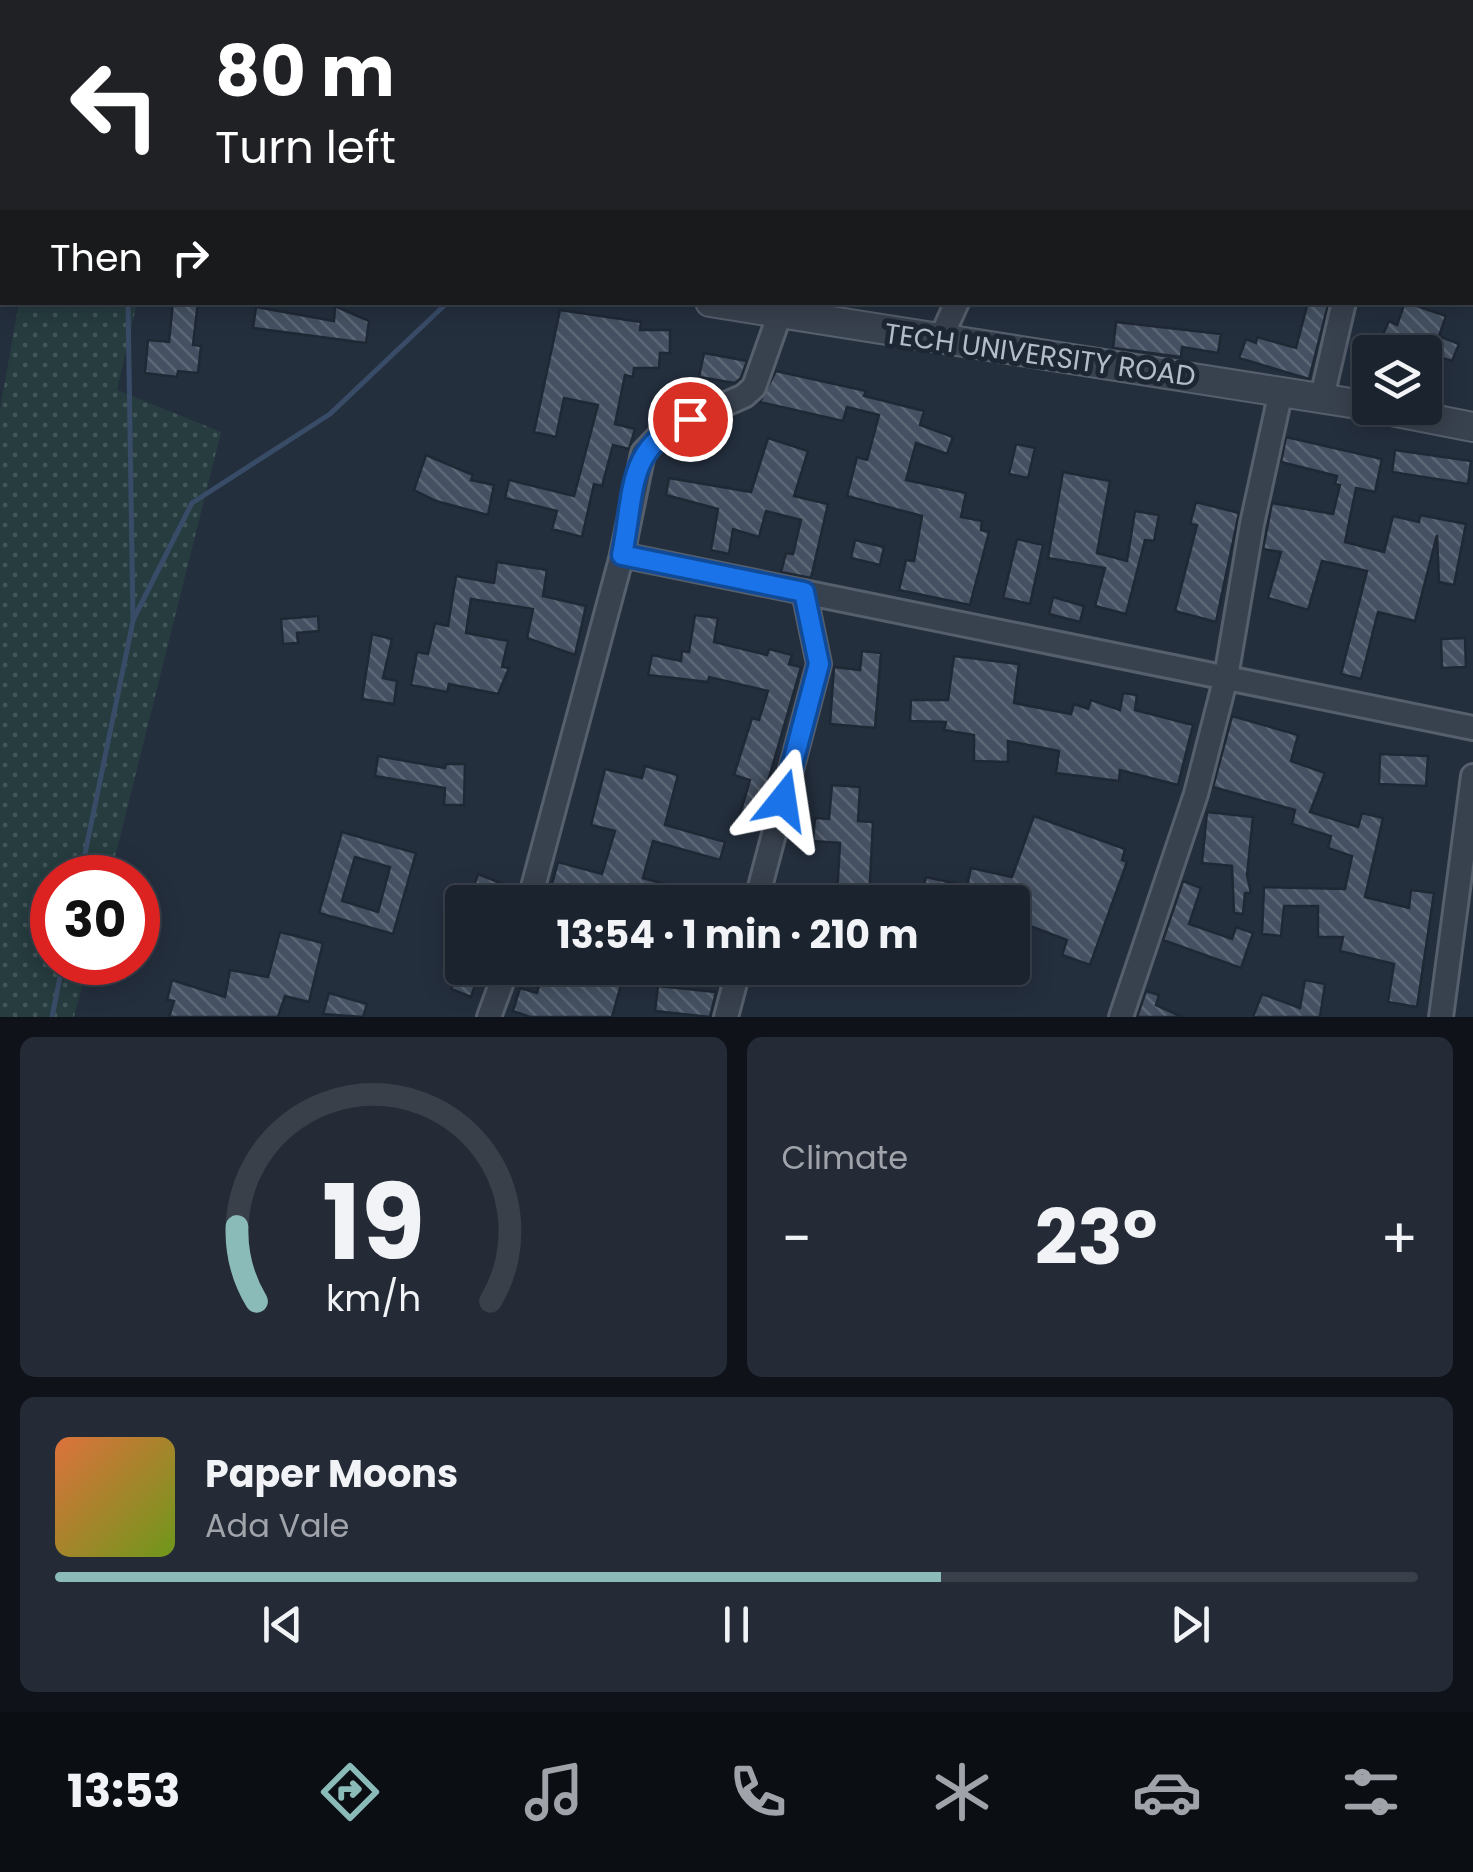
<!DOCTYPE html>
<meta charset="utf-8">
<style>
body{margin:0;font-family:Poppins,sans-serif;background:#242b36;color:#f1f3f6;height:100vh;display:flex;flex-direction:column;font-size:38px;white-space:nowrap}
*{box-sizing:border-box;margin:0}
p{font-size:32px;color:#a0a4aa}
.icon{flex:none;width:55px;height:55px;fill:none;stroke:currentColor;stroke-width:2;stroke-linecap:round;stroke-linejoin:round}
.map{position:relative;height:1017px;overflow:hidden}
.side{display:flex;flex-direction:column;gap:20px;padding:20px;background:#0f1319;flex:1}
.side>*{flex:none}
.hud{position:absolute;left:0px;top:0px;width:1475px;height:305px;box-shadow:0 5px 25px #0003,0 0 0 2px #39404a;background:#202124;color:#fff;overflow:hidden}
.buttons{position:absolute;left:1352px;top:335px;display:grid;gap:20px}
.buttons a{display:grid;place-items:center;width:90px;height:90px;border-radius:10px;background:#1b232e;box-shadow:0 5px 25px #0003,0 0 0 2px #39404a;font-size:50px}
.speed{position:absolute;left:30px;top:855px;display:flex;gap:20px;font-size:50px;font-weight:700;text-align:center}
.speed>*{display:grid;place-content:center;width:130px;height:130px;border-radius:50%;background:#1b232e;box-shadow:0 5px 25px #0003,0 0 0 2px #39404a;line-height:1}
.speed .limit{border:15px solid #d22;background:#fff;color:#111}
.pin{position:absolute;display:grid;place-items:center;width:85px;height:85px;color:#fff;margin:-42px;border:5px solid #fff;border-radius:50%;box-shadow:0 2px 10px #0007}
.me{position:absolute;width:110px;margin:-55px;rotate:15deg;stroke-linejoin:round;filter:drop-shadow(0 0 8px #0008)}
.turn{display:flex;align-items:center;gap:35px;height:210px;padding:0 50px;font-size:45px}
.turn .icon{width:130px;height:130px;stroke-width:2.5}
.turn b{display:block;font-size:70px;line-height:85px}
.then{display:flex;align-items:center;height:95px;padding:0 50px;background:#0003;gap:20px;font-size:38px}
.big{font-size:75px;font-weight:700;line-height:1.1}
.side .card{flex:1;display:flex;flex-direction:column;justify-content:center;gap:15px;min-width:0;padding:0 35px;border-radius:15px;background:#242b36}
.side .dial{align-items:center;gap:0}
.dial svg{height:260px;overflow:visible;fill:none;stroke:#39404a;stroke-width:7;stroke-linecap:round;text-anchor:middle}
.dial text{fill:#f1f3f6;stroke:none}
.song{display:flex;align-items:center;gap:30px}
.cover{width:120px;height:120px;border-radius:15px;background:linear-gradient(135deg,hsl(20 70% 55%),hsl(80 70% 35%))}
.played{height:10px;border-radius:5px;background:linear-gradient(90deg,#8bbbb9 65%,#39404a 65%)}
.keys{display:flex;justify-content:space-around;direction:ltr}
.heat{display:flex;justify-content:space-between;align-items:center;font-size:55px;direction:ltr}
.side .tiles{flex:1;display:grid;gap:20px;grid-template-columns:1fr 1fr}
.card:last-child{grid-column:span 2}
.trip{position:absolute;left:445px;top:885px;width:585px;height:100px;border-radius:10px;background:#1b232e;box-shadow:0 5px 25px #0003,0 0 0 2px #39404a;font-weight:700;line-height:100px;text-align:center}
.tab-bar{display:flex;height:160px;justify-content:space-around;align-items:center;background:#0b0e12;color:#a0a4aa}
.tab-bar .icon{width:70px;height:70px}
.tab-bar .on{color:#8bbbb9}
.tab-bar b{font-size:45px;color:#f1f3f6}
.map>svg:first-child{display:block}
.grass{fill:url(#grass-dots)}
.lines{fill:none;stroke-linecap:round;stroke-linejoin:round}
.stream{stroke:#394c67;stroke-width:5}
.building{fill:url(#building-back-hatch);stroke:#1f2835;stroke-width:2.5;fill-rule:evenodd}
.minor-casing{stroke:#565f6c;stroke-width:28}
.tertiary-casing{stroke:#565f6c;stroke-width:32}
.minor{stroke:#38414e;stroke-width:22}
.tertiary{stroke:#38414e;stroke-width:28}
.route-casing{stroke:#114b97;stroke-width:25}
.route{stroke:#1a73e8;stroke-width:18}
.labels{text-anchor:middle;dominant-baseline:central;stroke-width:10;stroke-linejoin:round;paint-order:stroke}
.street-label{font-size:28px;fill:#b4bcc9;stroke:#1d2633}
</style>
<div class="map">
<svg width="1473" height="1017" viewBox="0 0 1473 1017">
<defs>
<pattern id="grass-dots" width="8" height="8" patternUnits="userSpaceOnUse" patternTransform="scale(2.5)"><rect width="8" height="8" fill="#263c3f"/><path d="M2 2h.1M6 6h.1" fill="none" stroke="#435659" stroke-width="1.8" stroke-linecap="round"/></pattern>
<pattern id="building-back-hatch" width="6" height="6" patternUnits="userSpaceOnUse" patternTransform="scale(2.5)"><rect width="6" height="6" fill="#455162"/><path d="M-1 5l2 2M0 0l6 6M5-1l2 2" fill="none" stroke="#5d6877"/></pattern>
</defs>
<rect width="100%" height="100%" fill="#242f3e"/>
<polygon class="grass" points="19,303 137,303 117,390 221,432 110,877 52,878 52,962 88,963 74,1017 0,1017 0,409"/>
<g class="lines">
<g class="stream">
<polyline points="137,2 138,0"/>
<polyline points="799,2 805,0"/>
<polyline points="133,620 192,503 330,414 448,302"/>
<polyline points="80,878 133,621 128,302"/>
<polyline points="52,1017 63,962"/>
</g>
</g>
<g class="building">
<polygon points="173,302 198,302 193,345 201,346 198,373 178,371 177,377 145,373 148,340 169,342"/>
<polygon points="1308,302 1328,305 1309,379 1239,358 1246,339 1256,343 1257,337 1296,348"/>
<polygon points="1405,302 1446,316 1439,336 1459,344 1452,361 1381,339 1389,321 1397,325"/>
<polygon points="335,306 369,321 366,343 253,328 256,307 334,321"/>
<polygon points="560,310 641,322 640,330 670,330 670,353 660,353 659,368 634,368 633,377 625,375 615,424 635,429 629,449 613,445 602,486 594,484 582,537 552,529 557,511 505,498 509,480 574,496 598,405 564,398 556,437 534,432"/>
<polygon points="1116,322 1221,334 1218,353 1182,347 1181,357 1113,348"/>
<polygon points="704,353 747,361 741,378 735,383 699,377"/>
<polygon points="776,371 866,391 864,396 924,411 920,425 953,437 947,454 916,443 906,480 966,493 961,517 982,521 981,530 989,532 970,605 899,590 906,560 914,561 922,516 847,496 857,457 867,460 879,415 847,407 843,421 760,402"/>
<polygon points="1286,437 1382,459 1375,492 1356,488 1345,542 1384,552 1393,516 1419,522 1420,515 1466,524 1454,585 1439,582 1437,535 1415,621 1378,612 1361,679 1341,674 1367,571 1322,561 1308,610 1268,598 1281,552 1263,549 1272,503 1333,514 1340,485 1335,484 1337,476 1281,462"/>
<polygon points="768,438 808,451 794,496 828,504 811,578 781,572 786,553 793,554 801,520 766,511 759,537 733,529 729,554 711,550 718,509 666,495 669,478 751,492"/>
<polygon points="1016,444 1035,448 1028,478 1009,474"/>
<polygon points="1395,450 1471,461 1468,484 1392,472"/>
<polygon points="426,455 473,475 471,480 494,485 488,515 436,501 414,490"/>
<polygon points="1063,472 1110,481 1097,553 1127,561 1135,511 1159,515 1154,541 1145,540 1126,614 1095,606 1105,568 1048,558"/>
<polygon points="1196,502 1239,513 1216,622 1175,611 1197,525 1190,524"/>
<polygon points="1017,539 1043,545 1030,604 1003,598"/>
<polygon points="855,540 884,547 880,565 851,558"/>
<polygon points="497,562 547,570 543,596 586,606 575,655 527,638 533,609 471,599 466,633 508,641 502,667 509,668 498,694 449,684 447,692 411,685 417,652 428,654 435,623 448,626 456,576 494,583"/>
<polygon points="1053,597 1084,606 1080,622 1049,614"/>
<polygon points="695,615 718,618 714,642 767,655 769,649 792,655 789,664 801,667 754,830 737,824 750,780 734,775 752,718 759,720 768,691 709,677 708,682 648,675 652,655 681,661 682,651 689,652"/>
<polygon points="318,616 319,631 297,633 298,643 283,644 281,619"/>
<polygon points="372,634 392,639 383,678 397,681 394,704 362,699"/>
<polygon points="1465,638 1466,667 1442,668 1441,639"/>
<polygon points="862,651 881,653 875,728 830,724 834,667 860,670"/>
<polygon points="954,656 1019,664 1014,703 1071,714 1074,704 1088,709 1091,700 1120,710 1123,693 1137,695 1135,710 1193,725 1178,785 1120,770 1119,781 1056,773 1059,751 1008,741 1008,762 974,761 974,735 944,730 946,722 910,721 911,700 948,700"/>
<polygon points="1232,716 1298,735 1291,761 1325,773 1310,812 1358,827 1362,813 1383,818 1365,897 1409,908 1411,890 1434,893 1417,1007 1388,1002 1394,964 1340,951 1343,937 1318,937 1318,906 1284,906 1281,936 1262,934 1264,887 1345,889 1352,856 1328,848 1331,836 1292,824 1295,810 1213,787"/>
<polygon points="1380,754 1428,756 1426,786 1379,784"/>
<polygon points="378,756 445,768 446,764 465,764 464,805 444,805 445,788 375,776"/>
<polygon points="645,766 678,775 665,825 725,842 720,860 653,841 643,878 713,897 713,902 547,902 558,862 602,874 615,831 591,825 605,769 642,778"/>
<polygon points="832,785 860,787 858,821 873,822 869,902 794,902 797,887 837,895 840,843 813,841 815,818 829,819"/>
<polygon points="1207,812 1253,817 1247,875 1251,893 1245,893 1243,914 1234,913 1232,866 1202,863"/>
<polygon points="1034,816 1125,849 1122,860 1127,862 1090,965 1062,955 1067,940 1012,919 1012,902 920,902 926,877 967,886 971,868 1012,877"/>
<path d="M 342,832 L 416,853 L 393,934 L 319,913 ZM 355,857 L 390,867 L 378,912 L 342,901 Z"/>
<polygon points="478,874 513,888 508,902 470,898"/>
<polygon points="1183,881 1201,888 1189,924 1232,939 1236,927 1253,933 1241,968 1163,940"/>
<polygon points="280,932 323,943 309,1002 285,996 278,1017 169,1017 174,1001 167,1000 172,980 225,997 230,970 268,977"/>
<polygon points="459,964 480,971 471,997 451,989"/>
<polygon points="544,968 610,968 607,977 622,981 612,1017 530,1017 513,1011 520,988 537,993"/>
<polygon points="1305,980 1325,984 1320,1017 1253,1017 1262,994 1300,1008"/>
<polygon points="658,986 716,992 710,1017 655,1011"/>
<polygon points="1146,991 1159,995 1156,1005 1182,1017 1137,1017"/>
<polygon points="329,993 367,1004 363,1017 323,1014"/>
</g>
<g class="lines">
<defs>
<g id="minor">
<polyline points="574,0 574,2"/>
<polyline points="917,0 917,2"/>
<polyline points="1397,2 1397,0"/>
<polyline points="1472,175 1473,175"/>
<polyline points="940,340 957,302"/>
<polyline points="1322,397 1344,302"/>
<polyline points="622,555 1473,728"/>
<polyline points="529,902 622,555 643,453 664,431 744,396 754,387 779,316"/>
<polyline points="756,902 819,664 804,592"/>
<polyline points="489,1017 507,968"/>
<polyline points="726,1017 739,968"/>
<polyline points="1121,1017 1196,794 1226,677 1252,524 1281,391"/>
<polyline points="1441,1017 1473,776"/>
</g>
<g id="tertiary">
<polyline points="0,171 2,171"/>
<polyline points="710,302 1370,406"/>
<polyline points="1376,408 1473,427"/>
</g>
</defs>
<use href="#minor" class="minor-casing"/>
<use href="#tertiary" class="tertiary-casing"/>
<use href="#minor" class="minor"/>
<use href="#tertiary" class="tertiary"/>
</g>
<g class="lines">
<defs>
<path id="route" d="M 690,419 C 625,447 635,492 622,555 L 804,592 L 819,664 L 783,800"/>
</defs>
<use href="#route" class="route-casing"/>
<use href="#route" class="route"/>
</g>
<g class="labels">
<g class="street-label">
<text transform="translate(1040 355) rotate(8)">TECH UNIVERSITY ROAD</text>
</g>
</g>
</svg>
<div class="buttons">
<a><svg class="icon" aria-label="layers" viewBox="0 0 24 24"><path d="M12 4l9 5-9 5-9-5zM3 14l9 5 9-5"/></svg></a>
</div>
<div class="speed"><div class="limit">30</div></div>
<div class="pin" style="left:690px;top:419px;background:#d93025"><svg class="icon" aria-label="arrive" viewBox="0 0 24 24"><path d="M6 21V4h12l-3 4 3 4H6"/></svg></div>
<svg class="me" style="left:783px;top:800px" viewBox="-20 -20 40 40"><path d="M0-17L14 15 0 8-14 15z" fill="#1a73e8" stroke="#fff" stroke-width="4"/></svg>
<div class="trip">13:54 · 1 min · 210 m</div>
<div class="hud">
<div class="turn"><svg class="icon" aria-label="left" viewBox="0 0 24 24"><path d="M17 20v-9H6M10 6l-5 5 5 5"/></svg><div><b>80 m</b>Turn left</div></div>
<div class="then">Then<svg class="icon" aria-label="right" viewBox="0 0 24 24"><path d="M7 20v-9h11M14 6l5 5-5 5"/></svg></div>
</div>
</div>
<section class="side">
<div class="tiles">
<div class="card dial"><svg viewBox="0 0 100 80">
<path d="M14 69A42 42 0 1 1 86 69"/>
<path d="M14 69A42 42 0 0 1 8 46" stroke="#8bbbb9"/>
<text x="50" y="56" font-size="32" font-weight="700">19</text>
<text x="50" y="72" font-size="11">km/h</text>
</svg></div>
<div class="card"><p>Climate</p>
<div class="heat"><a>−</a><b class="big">23°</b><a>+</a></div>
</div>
<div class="card">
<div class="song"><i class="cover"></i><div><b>Paper Moons</b><p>Ada Vale</p></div></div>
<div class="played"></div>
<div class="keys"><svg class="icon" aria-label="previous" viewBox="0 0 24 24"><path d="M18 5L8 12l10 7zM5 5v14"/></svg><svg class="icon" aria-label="pause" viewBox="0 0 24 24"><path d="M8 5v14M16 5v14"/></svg><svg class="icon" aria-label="next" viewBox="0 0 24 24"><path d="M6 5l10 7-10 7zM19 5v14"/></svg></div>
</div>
</div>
</section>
<nav class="tab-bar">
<b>13:53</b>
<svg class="icon on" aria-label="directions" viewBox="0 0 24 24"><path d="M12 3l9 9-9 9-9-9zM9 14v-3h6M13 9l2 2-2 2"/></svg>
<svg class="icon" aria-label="music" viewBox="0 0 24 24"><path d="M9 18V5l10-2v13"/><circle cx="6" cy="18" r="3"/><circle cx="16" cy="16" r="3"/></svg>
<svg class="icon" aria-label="phone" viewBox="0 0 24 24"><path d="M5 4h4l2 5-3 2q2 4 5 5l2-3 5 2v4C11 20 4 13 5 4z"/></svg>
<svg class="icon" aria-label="climate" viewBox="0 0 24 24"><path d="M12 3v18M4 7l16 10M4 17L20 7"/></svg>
<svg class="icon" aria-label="car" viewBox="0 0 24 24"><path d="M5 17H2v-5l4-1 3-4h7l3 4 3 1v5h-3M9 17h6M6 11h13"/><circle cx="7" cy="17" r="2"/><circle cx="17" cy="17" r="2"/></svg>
<svg class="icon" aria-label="filters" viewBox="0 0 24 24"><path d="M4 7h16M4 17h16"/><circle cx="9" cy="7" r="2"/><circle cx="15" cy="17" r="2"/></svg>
</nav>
